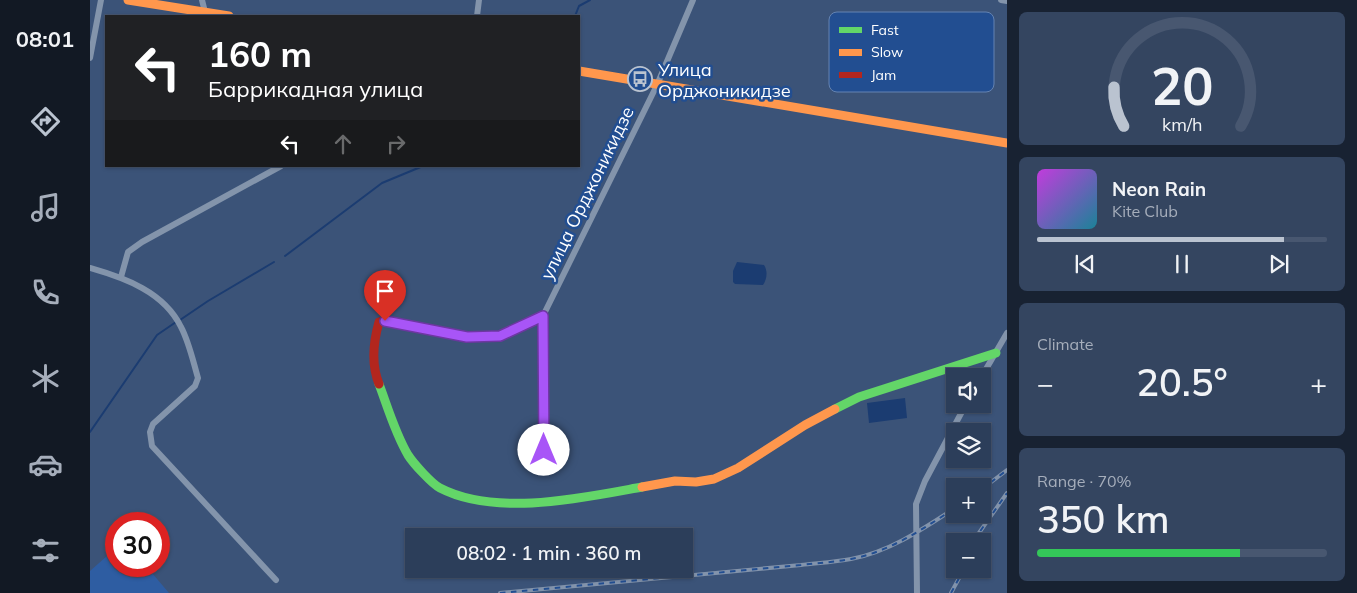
<!DOCTYPE html>
<meta charset="utf-8">
<style>
body{margin:0;font-family:Mulish,sans-serif;background:#344560;color:#f1f3f6;height:100vh;display:flex;flex-direction:column;font-size:19px;white-space:nowrap}
*{box-sizing:border-box;margin:0}
p{font-size:16px;color:#a6aebb}
.icon{flex:none;width:28px;height:28px;fill:none;stroke:currentColor;stroke-width:2;stroke-linecap:round;stroke-linejoin:round}
.map{position:relative;flex:1;overflow:hidden}
.side{display:flex;flex-direction:column;gap:12px;padding:12px;background:#182232;width:350px}
.side>*{flex:none}
.hud{position:absolute;left:15px;top:15px;width:475px;height:152px;border-radius:0px;box-shadow:0 1px 4px #0004,0 0 0 1px #485770;background:#202124;color:#fff;overflow:hidden}
.tools{position:absolute;left:856px;top:368px;display:grid;gap:10px}
.tools a{display:grid;place-items:center;width:45px;height:45px;border-radius:0px;background:#2c3e5a;box-shadow:0 1px 4px #0004,0 0 0 1px #485770;font-size:25px}
.speed{position:absolute;left:15px;top:512px;display:flex;gap:10px;font-size:25px;font-weight:700;text-align:center}
.speed>*{display:grid;place-content:center;width:65px;height:65px;border-radius:50%;background:#2c3e5a;box-shadow:0 1px 4px #0004,0 0 0 1px #485770;line-height:1}
.speed .limit{border:8px solid #d22;background:#fff;color:#111}
.pin{position:absolute;display:grid;place-items:center;width:42px;height:42px;color:#fff;margin:-51px -21px;border-radius:50% 50% 50% 0;rotate:-45deg;box-shadow:0 0 5px #0007}
.pin .icon{rotate:45deg}
.me{position:absolute;width:55px;margin:-28px;rotate:0deg;stroke-linejoin:round;filter:drop-shadow(0 0 4px #0008)}
.turn{display:flex;align-items:center;gap:18px;height:105px;padding:0 20px;font-size:22px}
.turn .icon{width:65px;height:65px;stroke-width:2.5}
.turn b{display:block;font-size:35px;line-height:42px}
.lanes{display:flex;align-items:center;height:48px;padding:0 20px;background:#0003;justify-content:center;gap:25px;direction:ltr}
.lanes .off{opacity:.35}
.big{font-size:38px;font-weight:600;line-height:1.1}
.side .tile{flex:1;display:flex;flex-direction:column;justify-content:center;gap:8px;min-width:0;padding:0 18px;border-radius:8px;background:#344560}
.side .dial{align-items:center;gap:0}
.dial svg{height:130px;overflow:visible;fill:none;stroke:#485770;stroke-width:7;stroke-linecap:round;text-anchor:middle}
.dial text{fill:#f1f3f6;stroke:none}
.song{display:flex;align-items:center;gap:15px}
.cover{width:60px;height:60px;border-radius:8px;background:linear-gradient(135deg,hsl(290 70% 55%),hsl(190 70% 35%))}
.played{height:5px;border-radius:2px;background:linear-gradient(90deg,#bac3d0 85%,#485770 85%)}
.keys{display:flex;justify-content:space-around;direction:ltr}
.heat{display:flex;justify-content:space-between;align-items:center;font-size:28px;direction:ltr}
.charge{height:8px;border-radius:4px;background:linear-gradient(90deg,#34c759 70%,#485770 0)}
.trip{position:absolute;left:315px;top:528px;width:288px;height:50px;border-radius:0px;background:#2c3e5a;box-shadow:0 1px 4px #0004,0 0 0 1px #485770;font-weight:600;line-height:50px;text-align:center}
main{display:flex;flex:1;min-height:0}
.menu{display:flex;flex-direction:column;width:90px;justify-content:space-around;align-items:center;background:#121924;color:#a6aebb}
.menu .icon{width:35px;height:35px}
.menu .current{color:#bac3d0}
.menu b{font-size:22px;color:#f1f3f6}
.map>svg:first-child{display:block}
.green{fill:#2e5da2}
.water{fill:#1b3c71}
.lines{fill:none;stroke-linecap:round;stroke-linejoin:round}
.stream{stroke:#1b3c71;stroke-width:2}
.street{stroke:#8394ab;stroke-width:6}
.fast{stroke:#63d668;stroke-width:9}
.slow{stroke:#ff974d;stroke-width:9}
.jam{stroke:#b3261e;stroke-width:9}
.rail-casing{stroke:#8293ab;stroke-width:4}
.rail{stroke:#224e91;stroke-width:2;stroke-dasharray:5.5;stroke-linecap:butt}
.route-casing{stroke:#6d37a1;stroke-width:12}
.route{stroke:#a855f7;stroke-width:9}
.labels{text-anchor:middle;dominant-baseline:central;stroke-width:5;stroke-linejoin:round;paint-order:stroke}
.poi-label{font-size:18px;fill:#fff;stroke:#224e91;text-anchor:start}
.street-label{font-size:18px;fill:#fff;stroke:#224e91}
.key{fill:#224e91;stroke:#6483b2;stroke-width:1}
.key-label{font-size:14px;fill:#fff}
</style>
<main>
<nav class="menu">
<b>08:01</b>
<svg class="icon current" aria-label="directions" viewBox="0 0 24 24"><path d="M12 3l9 9-9 9-9-9zM9 14v-3h6M13 9l2 2-2 2"/></svg>
<svg class="icon" aria-label="music" viewBox="0 0 24 24"><path d="M9 18V5l10-2v13"/><circle cx="6" cy="18" r="3"/><circle cx="16" cy="16" r="3"/></svg>
<svg class="icon" aria-label="phone" viewBox="0 0 24 24"><path d="M5 4h4l2 5-3 2q2 4 5 5l2-3 5 2v4C11 20 4 13 5 4z"/></svg>
<svg class="icon" aria-label="climate" viewBox="0 0 24 24"><path d="M12 3v18M4 7l16 10M4 17L20 7"/></svg>
<svg class="icon" aria-label="car" viewBox="0 0 24 24"><path d="M5 17H2v-5l4-1 3-4h7l3 4 3 1v5h-3M9 17h6M6 11h13"/><circle cx="7" cy="17" r="2"/><circle cx="17" cy="17" r="2"/></svg>
<svg class="icon" aria-label="filters" viewBox="0 0 24 24"><path d="M4 7h16M4 17h16"/><circle cx="9" cy="7" r="2"/><circle cx="15" cy="17" r="2"/></svg>
</nav>
<div class="map">
<svg width="917" height="593" viewBox="0 0 917 593">
<rect width="100%" height="100%" fill="#3b5378"/>
<polygon class="green" points="26,548 26,566 56,566 79,593 0,593 0,571"/>
<g class="water">
<path d="M 647,262 L 674,265 C 678,271 677,279 673,285 L 645,284 L 643,282 L 643,271 Z"/>
<polygon points="815,398 817,418 779,423 777,403"/>
</g>
<g class="lines">
<g class="stream">
<polyline points="485,16 489,6 500,0"/>
<polyline points="195,256 292,183 333,166"/>
<polyline points="90,320 118,301 184,262"/>
<polyline points="0,432 67,335 86,322"/>
</g>
<g class="street">
<polyline points="112,0 115,12"/>
<polyline points="911,0 917,1"/>
<polyline points="387,16 389,0"/>
<polyline points="0,58 11,0"/>
<path d="M 0,268 C 35,278 74,292 91,327 C 99,342 103,361 108,378 L 105,386 L 63,424 L 60,432 L 62,446 L 186,580"/>
<polyline points="31,277 38,252 52,242 191,166"/>
<polyline points="892,376 917,333"/>
<polyline points="454,450 453,316 567,85 603,0"/>
<polyline points="827,593 826,504 835,481 876,404"/>
</g>
<g class="fast">
<path d="M 289,384 C 298,408 305,433 318,455 C 323,463 342,484 350,488 C 406,517 492,498 552,487"/>
<polyline points="745,409 769,397 906,353"/>
</g>
<g class="slow">
<polyline points="38,0 139,16"/>
<polyline points="489,71 917,143"/>
<polyline points="552,487 585,481 606,482 624,479 648,468 715,425 745,409"/>
</g>
<path class="jam" d="M 289,384 C 281,364 283,343 289,322 L 295,321 L 377,337 L 410,336 L 453,316"/>
<defs>
<g id="rail">
<polyline points="892,489 917,470"/>
<polyline points="884,540 917,493"/>
<path d="M 410,593 L 711,565 C 728,563 745,562 761,559 C 799,552 833,529 865,508"/>
<polyline points="861,593 874,569"/>
</g>
</defs>
<use href="#rail" class="rail-casing"/>
<use href="#rail" class="rail"/>
</g>
<g class="lines">
<defs>
<polyline id="route" points="295,321 377,337 410,336 453,316 454,450"/>
</defs>
<use href="#route" class="route-casing"/>
<use href="#route" class="route"/>
</g>
<defs>
<symbol id="bus-ring" viewBox="-11 -11 22 22"><circle r="9.5" fill="#224e91" stroke="#bac3d0" stroke-width="1.5"/><path d="M-5-6H5V4H4V6H2V4H-2V6H-4V4H-5ZM-3.5-4V0h7V-4ZM-3.5 1.2v1.5H-2V1.2ZM2 1.2v1.5H3.5V1.2Z" fill="#bac3d0"/></symbol>
</defs>
<g fill-rule="evenodd">
<use href="#bus-ring" x="536" y="65" width="28" height="28"/>
</g>
<g class="labels">
<g class="poi-label">
<text x="568" y="69">Улица<tspan x="568" dy="21">Орджоникидзе</tspan></text>
</g>
<g class="street-label">
<text transform="translate(497 193) rotate(-64)">улица Орджоникидзе</text>
</g>
</g>
<rect x="739" y="12" width="165" height="80" rx="8" class="key"/>
<rect x="749" y="27" width="23" height="6" fill="#63d668"/>
<rect x="749" y="49" width="23" height="7" fill="#ff974d"/>
<rect x="749" y="72" width="23" height="6" fill="#b3261e"/>
<g class="key-label">
<text x="781" y="35">Fast</text>
<text x="781" y="57">Slow</text>
<text x="781" y="80">Jam</text>
</g>
</svg>
<div class="tools">
<a><svg class="icon" aria-label="sound" viewBox="0 0 24 24"><path d="M4 9h4l5-4v14l-5-4H4zM17 9q2 3 0 6"/></svg></a>
<a><svg class="icon" aria-label="layers" viewBox="0 0 24 24"><path d="M12 4l9 5-9 5-9-5zM3 14l9 5 9-5"/></svg></a>
<a>+</a>
<a>−</a>
</div>
<div class="speed"><div class="limit">30</div></div>
<div class="pin" style="left:295px;top:321px;background:#d93025"><svg class="icon" aria-label="arrive" viewBox="0 0 24 24"><path d="M6 21V4h12l-3 4 3 4H6"/></svg></div>
<svg class="me" style="left:454px;top:450px" viewBox="-20 -20 40 40"><circle r="19" fill="#fff"/><path d="M0-13L10 11 0 6-10 11z" fill="#a855f7"/></svg>
<div class="trip">08:02 · 1 min · 360 m</div>
<div class="hud">
<div class="turn"><svg class="icon" aria-label="left" viewBox="0 0 24 24"><path d="M17 20v-9H6M10 6l-5 5 5 5"/></svg><div><b>160 m</b>Баррикадная улица</div></div>
<div class="lanes"><svg class="icon" aria-label="left" viewBox="0 0 24 24"><path d="M17 20v-9H6M10 6l-5 5 5 5"/></svg><svg class="icon off" aria-label="ahead" viewBox="0 0 24 24"><path d="M12 20V5M6 11l6-6 6 6"/></svg><svg class="icon off" aria-label="right" viewBox="0 0 24 24"><path d="M7 20v-9h11M14 6l5 5-5 5"/></svg></div>
</div>
</div>
<section class="side">
<div class="tile dial"><svg viewBox="0 0 100 80">
<path d="M14 69A42 42 0 1 1 86 69"/>
<path d="M14 69A42 42 0 0 1 8 45" stroke="#bac3d0"/>
<text x="50" y="56" font-size="32" font-weight="700">20</text>
<text x="50" y="72" font-size="11">km/h</text>
</svg></div>
<div class="tile">
<div class="song"><i class="cover"></i><div><b>Neon Rain</b><p>Kite Club</p></div></div>
<div class="played"></div>
<div class="keys"><svg class="icon" aria-label="previous" viewBox="0 0 24 24"><path d="M18 5L8 12l10 7zM5 5v14"/></svg><svg class="icon" aria-label="pause" viewBox="0 0 24 24"><path d="M8 5v14M16 5v14"/></svg><svg class="icon" aria-label="next" viewBox="0 0 24 24"><path d="M6 5l10 7-10 7zM19 5v14"/></svg></div>
</div>
<div class="tile"><p>Climate</p>
<div class="heat"><a>−</a><b class="big">20.5°</b><a>+</a></div>
</div>
<div class="tile"><p>Range · 70%</p><b class="big">350 km</b><div class="charge"></div></div>
</section>
</main>
